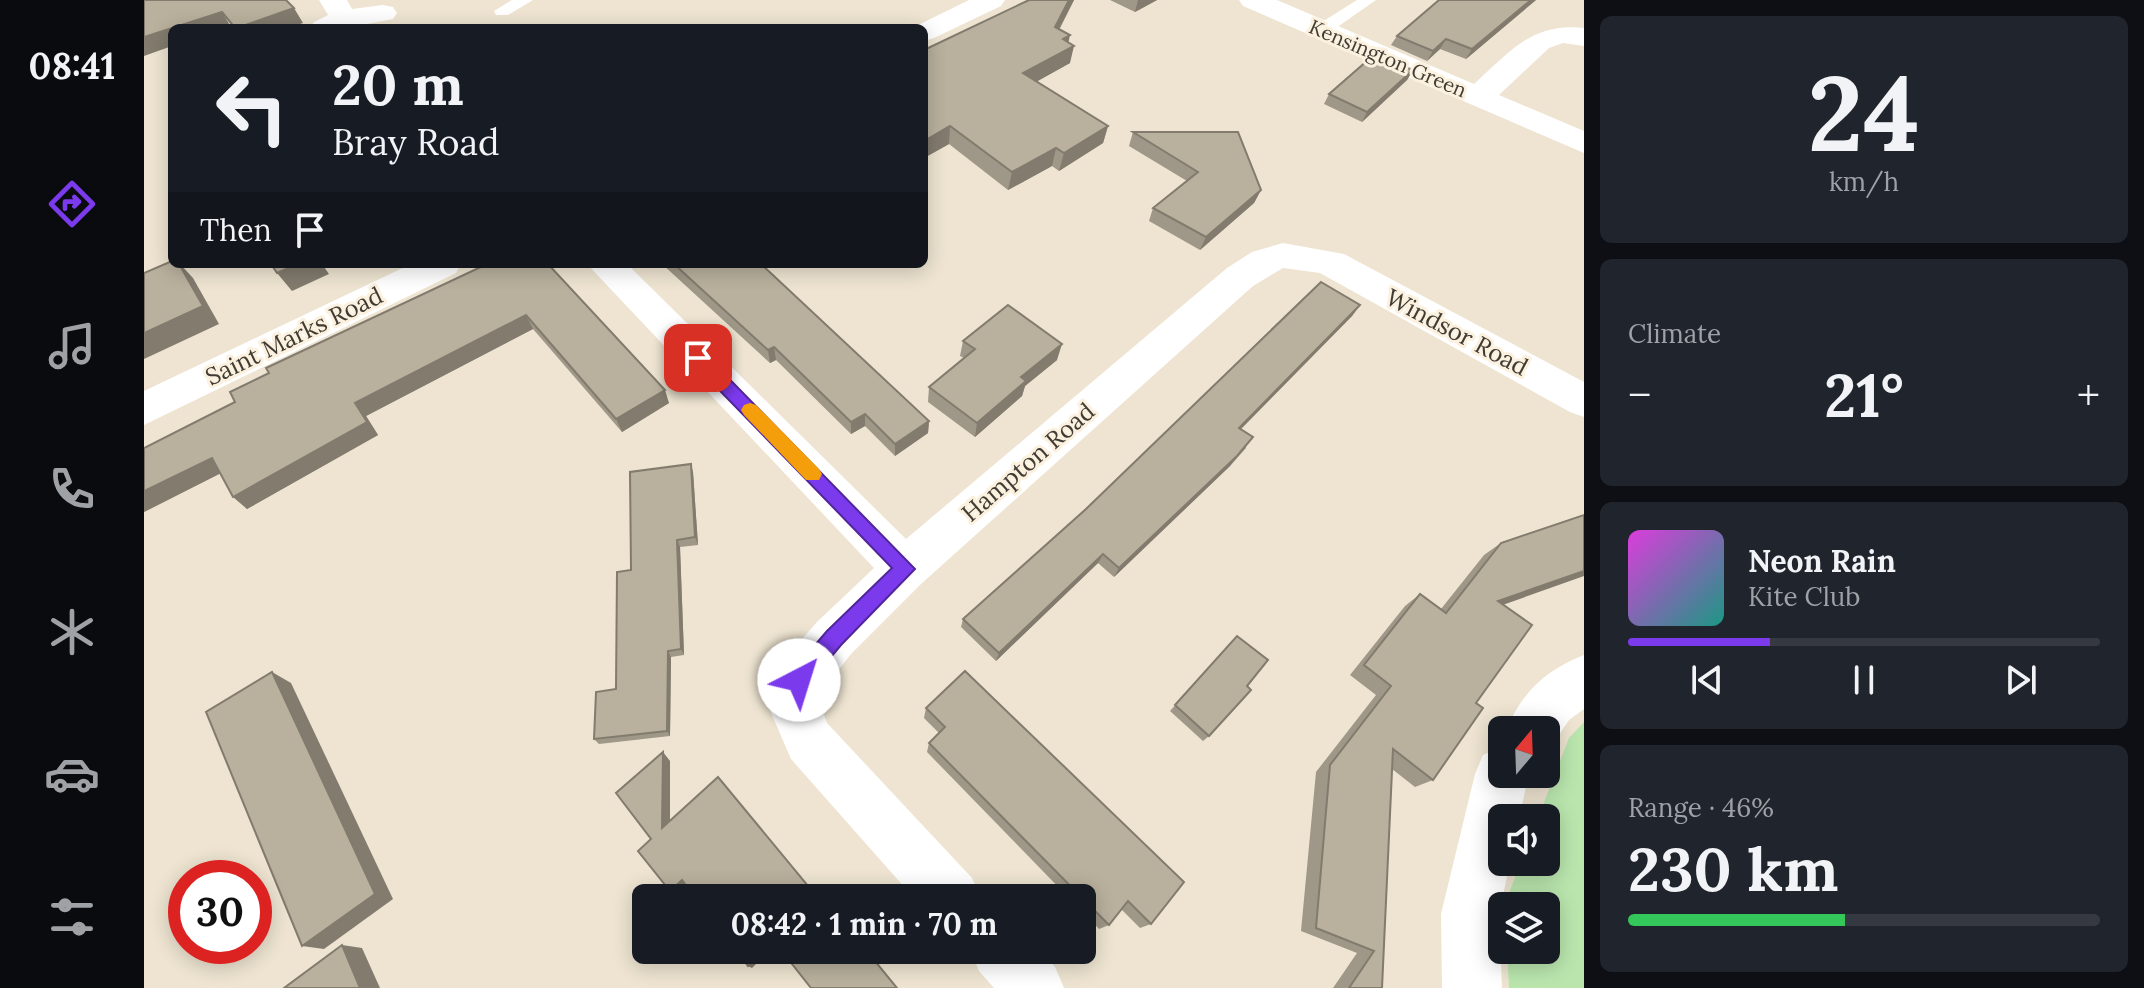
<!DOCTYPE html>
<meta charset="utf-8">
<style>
body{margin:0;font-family:Lora,serif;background:#20242c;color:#f1f3f6;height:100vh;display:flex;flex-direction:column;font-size:30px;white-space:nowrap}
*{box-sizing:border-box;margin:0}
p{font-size:26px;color:#9ea1a6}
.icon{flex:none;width:44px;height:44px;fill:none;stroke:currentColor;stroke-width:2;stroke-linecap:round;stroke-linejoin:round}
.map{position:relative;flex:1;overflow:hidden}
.drawer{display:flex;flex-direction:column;gap:16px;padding:16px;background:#0d0f14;width:560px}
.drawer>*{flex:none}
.top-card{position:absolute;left:24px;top:24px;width:760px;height:244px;border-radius:12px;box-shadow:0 4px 20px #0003;background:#171b24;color:#f1f3f6;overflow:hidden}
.needle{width:52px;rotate:19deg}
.buttons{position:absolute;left:1344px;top:716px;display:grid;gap:16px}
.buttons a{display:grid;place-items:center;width:72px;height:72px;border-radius:12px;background:#171b24;box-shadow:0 4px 20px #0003;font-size:40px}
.speed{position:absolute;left:24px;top:860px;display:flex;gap:16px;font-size:40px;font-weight:700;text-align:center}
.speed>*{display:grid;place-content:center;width:104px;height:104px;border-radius:50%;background:#171b24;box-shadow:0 4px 20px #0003;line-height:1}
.speed .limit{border:12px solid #d22;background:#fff;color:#111}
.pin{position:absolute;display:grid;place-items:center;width:68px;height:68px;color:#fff;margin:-34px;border-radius:16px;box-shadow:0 4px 12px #0006}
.me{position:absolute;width:88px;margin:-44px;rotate:40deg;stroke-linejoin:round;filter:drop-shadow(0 0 6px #0008)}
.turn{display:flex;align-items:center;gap:28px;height:168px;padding:0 32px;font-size:36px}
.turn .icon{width:104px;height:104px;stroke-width:2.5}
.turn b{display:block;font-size:56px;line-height:68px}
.then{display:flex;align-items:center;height:76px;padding:0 32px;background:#0003;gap:16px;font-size:30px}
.big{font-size:60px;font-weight:800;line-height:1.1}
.drawer .card{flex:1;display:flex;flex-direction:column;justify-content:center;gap:12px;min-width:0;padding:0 28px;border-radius:12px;background:#20242c}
.drawer .dial{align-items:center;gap:0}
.dial b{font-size:104px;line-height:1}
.song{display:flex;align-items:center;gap:24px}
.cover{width:96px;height:96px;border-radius:12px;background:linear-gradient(135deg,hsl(300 70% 55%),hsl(170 70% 35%))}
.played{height:8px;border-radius:4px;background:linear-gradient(90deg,#7c3aed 30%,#363941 30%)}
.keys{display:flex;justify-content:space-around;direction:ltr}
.heat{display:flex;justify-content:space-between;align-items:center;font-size:44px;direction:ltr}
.charge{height:12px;border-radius:6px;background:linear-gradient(90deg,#34c759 46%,#363941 0)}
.trip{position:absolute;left:488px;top:884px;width:464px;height:80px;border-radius:12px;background:#171b24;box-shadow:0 4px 20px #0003;font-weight:800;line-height:80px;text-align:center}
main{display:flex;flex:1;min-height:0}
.tab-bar{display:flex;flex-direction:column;width:144px;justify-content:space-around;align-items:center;background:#090b0e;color:#9ea1a6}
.tab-bar .icon{width:56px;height:56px}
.tab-bar .active{color:#7c3aed}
.tab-bar b{font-size:36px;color:#f1f3f6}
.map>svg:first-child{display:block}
.green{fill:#bae6ae}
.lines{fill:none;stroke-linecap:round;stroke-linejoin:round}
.lane{fill:#fff;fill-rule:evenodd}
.street{fill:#fff;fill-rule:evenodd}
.wall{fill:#9f9787}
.shaded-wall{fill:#827b6e}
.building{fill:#b9b09d;stroke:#827b6e;stroke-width:2}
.route{fill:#7c3aed;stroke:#51269a;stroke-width:2}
.slow{fill:#f59e0b}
.labels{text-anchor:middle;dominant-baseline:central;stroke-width:6;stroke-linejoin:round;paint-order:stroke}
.far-street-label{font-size:20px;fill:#403c35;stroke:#fbf1de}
.street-label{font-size:24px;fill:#403c35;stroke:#fbf1de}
</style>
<main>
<nav class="tab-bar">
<b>08:41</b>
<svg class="icon active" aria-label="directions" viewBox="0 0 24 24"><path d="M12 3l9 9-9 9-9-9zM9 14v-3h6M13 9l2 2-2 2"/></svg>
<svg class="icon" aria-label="music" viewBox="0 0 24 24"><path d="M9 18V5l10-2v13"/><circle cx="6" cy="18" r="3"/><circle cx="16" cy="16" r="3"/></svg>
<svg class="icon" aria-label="phone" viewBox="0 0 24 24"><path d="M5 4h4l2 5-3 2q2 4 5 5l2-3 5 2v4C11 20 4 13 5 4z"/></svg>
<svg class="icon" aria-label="climate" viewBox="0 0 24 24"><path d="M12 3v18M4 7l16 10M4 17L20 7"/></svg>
<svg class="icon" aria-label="car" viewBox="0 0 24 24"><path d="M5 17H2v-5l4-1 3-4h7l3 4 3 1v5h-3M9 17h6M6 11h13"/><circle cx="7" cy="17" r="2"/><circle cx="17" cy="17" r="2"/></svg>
<svg class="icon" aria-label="filters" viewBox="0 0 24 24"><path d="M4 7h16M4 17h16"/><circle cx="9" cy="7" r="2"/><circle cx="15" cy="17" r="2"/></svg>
</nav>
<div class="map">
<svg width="1440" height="988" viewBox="0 0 1440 988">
<rect width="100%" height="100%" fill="#eee4d1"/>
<polygon class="green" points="1440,722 1440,988 1365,988 1363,950 1402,950 1402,906 1360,906 1377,862 1402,862 1402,818 1394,818 1425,738"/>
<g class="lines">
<g class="lane">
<polygon points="368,0 389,0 364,15 352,15 350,11"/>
<polygon points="1213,0 1232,0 1182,35 1170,35 1168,31 1170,27"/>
</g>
<g class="street">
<polygon points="175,0 203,0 208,9 239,5 249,7 253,13 249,19 202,28 166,28 170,22 184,15"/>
<polygon points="825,0 861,0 857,6 790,38 780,41 780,28 768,28"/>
<path d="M 1095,0 L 1133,0 L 1330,84 C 1366,52 1388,22 1440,28 L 1440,46 L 1419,43 L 1405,48 L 1355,95 L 1440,131 L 1440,153 L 1099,6 Z"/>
<polygon points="1139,243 1200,254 1440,382 1440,417 1426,412 1176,273 1139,268 1109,286 777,584 707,654 679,690 677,707 683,723 828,878 837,898 770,898 647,759 625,708 630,680 637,663 673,622 730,568 443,264 483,264 762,539 1083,268 1108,252"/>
<polygon points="267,264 317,264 312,273 0,425 0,391"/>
<path d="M 1440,655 L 1440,709 L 1425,720 L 1406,748 L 1402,750 L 1402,730 L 1362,730 C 1378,692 1402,670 1440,655 Z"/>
<polygon points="1358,747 1358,774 1385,774 1375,818 1358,818 1358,862 1366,862 1355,914 1358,988 1298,988 1297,914 1331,774 1339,755"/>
<polygon points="826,950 896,950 911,967 920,988 850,988 835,971"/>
</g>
</g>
<g class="wall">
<polygon points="885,0 930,0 915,30 924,42 926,63 893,81 964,126 959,143 915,171 908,166 864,190 805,144 780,158"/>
<polygon points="966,0 1013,0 991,12"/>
<polygon points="1392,0 1322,59 1296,49 1283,61 1247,45 1253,36"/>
<polygon points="1269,70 1263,80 1218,122 1180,104 1185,94"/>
<polygon points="989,132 1117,190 1110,203 1056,250 1005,221 1009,208 1043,181 985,146"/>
<polygon points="343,264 525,403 478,432 389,329 222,416 234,435 103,509 77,473 0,512 91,402"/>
<polygon points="518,264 617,264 785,421 784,433 751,456 721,426 707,434 632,360 626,363"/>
<polygon points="1216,305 1208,316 1097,429 1102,448 1086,466 970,577 954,563 852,661 817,627 819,619"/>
<polygon points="819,341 913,360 881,386 878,396 831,437 784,402 785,387 820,358 816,356"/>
<polygon points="549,472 554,545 536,547 540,655 527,657 526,736 455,744 450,739 472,689 487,570"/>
<polygon points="1357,543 1359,605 1332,703 1289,780 1271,787 1248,769 1238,988 1189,988 1213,953 1157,931 1172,772 1232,695 1206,675 1261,606 1276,594 1297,609 1340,555"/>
<polygon points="1087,643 1103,686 1065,736 1059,741 1026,711"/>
<polygon points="782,708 1007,924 996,928 977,909 965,925 955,929 938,911 938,898 925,898 783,752 785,743 795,733 780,718"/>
</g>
<g class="shaded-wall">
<polygon points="925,0 930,0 907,45 911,27"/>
<polygon points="994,0 1013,0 991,12"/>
<polygon points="1387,0 1392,0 1322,59 1328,49"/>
<polygon points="150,8 159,23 144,28 93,28"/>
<polygon points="78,12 87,27 28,28"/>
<polygon points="28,28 28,46 0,56 0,37"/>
<polygon points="926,35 923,49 930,46 926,63 876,91 879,73 919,39"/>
<polygon points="1302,39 1296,49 1283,61 1289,51"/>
<polygon points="1269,70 1263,80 1218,122 1223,112"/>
<polygon points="806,126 805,144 780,158 780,141"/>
<polygon points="964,126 959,143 915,171 920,153"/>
<polygon points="912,148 908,166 864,190 868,172"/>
<polygon points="1117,190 1110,203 1056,250 1062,237"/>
<polygon points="35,264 36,264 49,278 75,324 0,359 0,333"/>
<polygon points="154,264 178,264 185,274 148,291 133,273"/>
<polygon points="1216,305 1208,316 1088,438 1095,428"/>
<polygon points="382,315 389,329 222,416 234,435 103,509 89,497 211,403"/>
<polygon points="918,344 913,360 881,386 878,396 831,437 833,423 877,377"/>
<polygon points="630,347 632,360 626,363 624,350"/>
<polygon points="521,390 525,403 478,432 472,419"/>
<polygon points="721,414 721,426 707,434 707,422"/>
<polygon points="785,421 784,433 751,456 751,444"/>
<polygon points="1109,437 1086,466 970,577 975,568"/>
<polygon points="68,458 83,470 0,512 0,491"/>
<polygon points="547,464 549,472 554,545 551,537"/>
<polygon points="533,540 536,547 540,655 537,649"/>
<polygon points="959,554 954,563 852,661 855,653"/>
<polygon points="1440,571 1440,576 1336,613 1354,601"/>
<polygon points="524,651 527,657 526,736 523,731"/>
<polygon points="128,672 147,683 249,899 180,949 158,946"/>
<polygon points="519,752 526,761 526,835 518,828"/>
<polygon points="538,880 545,884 534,895 526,891"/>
<polygon points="198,945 218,948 236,988 216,988"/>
<polygon points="620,950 626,950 608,968 604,966"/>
</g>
<g class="building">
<polygon points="0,0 142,0 150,8 93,28 91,28 78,12 0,37"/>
<polygon points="885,0 925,0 911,27 926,35 919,39 930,46 879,73 964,126 920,153 912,148 868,172 806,126 780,141 780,50"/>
<polygon points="1295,0 1387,0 1328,49 1302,39 1289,51 1253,36"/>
<polygon points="1231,54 1269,70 1223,112 1185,94"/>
<polygon points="989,132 1094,132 1117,190 1062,237 1009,208 1054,172"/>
<polygon points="28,261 28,264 35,264 59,306 0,333 0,273"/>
<polygon points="127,264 154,264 133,273"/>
<polygon points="343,264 404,264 521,390 472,419 382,315 211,403 223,422 89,497 68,458 0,491 0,448 91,402 86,392 125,373 122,368"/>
<polygon points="530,264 617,264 785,421 751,444 721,414 707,422 630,347 624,350"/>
<polygon points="1177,282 1216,305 1095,428 1109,437 1093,456 975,568 959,554 855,653 819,619 942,509"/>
<polygon points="864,305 918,344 877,377 882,381 833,423 785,387 831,349 819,341"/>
<polygon points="547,464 551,537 533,540 537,649 524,651 523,731 450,739 452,692 472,689 473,572 487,570 486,472"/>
<polygon points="1440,515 1440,571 1354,601 1388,625 1332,703 1339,708 1289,780 1249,749 1238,988 1205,988 1230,951 1172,928 1186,765 1247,686 1220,665 1276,594 1302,613 1357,543"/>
<polygon points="1093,636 1124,660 1103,686 1107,690 1065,736 1031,705"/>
<polygon points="821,671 1040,882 1007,924 984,901 965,925 785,743 801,727 782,708"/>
<polygon points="128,672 231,894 158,946 62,712"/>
<polygon points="519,752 518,828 574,777 674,898 552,898 538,880 526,891 494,851 507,839 472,793"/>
<polygon points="198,945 216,988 140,988"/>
<polygon points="592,950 620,950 604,966"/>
<polygon points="637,950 722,950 753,988 667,988"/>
</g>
<polygon class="route" points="554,351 560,353 771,569 697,645 662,687 655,690 647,687 644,680 647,673 683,631 748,568 548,362 548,353"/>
<polygon class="slow" points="606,403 612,405 675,469 678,474 675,480 662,480 600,415 597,410 600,405"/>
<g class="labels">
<g class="far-street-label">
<text transform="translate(1244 58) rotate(23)">Kensington Green</text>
</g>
<g class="street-label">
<text transform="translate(1313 332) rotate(28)">Windsor Road</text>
<text transform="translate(150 336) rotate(-26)">Saint Marks Road</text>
<text transform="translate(884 462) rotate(-41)">Hampton Road</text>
</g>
</g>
</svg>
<div class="buttons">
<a><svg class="needle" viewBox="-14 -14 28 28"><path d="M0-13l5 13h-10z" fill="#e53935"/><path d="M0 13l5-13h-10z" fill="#9ea1a6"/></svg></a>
<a><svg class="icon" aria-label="sound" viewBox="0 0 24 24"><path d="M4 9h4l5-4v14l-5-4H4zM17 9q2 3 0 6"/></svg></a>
<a><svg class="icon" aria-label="layers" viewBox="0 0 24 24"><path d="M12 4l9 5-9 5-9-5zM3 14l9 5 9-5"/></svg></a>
</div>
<div class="speed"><div class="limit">30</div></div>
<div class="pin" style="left:554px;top:358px;background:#d93025"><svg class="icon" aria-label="arrive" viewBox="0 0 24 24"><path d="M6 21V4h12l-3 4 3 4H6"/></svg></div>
<svg class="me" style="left:655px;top:680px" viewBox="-20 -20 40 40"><circle r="19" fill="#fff"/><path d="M0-13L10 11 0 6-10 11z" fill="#7c3aed"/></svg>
<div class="trip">08:42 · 1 min · 70 m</div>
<div class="top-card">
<div class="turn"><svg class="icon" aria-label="left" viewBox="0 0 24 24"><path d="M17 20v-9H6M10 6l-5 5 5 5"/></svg><div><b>20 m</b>Bray Road</div></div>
<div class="then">Then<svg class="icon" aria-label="arrive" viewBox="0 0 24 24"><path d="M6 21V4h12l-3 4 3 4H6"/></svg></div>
</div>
</div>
<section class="drawer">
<div class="card dial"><b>24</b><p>km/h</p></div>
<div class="card"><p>Climate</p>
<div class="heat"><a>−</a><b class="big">21°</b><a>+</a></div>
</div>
<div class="card">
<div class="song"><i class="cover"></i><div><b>Neon Rain</b><p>Kite Club</p></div></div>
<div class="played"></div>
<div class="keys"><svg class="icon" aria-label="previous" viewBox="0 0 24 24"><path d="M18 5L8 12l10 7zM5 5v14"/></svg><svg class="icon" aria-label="pause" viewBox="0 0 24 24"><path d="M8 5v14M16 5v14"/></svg><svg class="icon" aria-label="next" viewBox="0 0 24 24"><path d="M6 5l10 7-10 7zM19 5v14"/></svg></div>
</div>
<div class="card"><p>Range · 46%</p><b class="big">230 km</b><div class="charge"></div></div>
</section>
</main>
